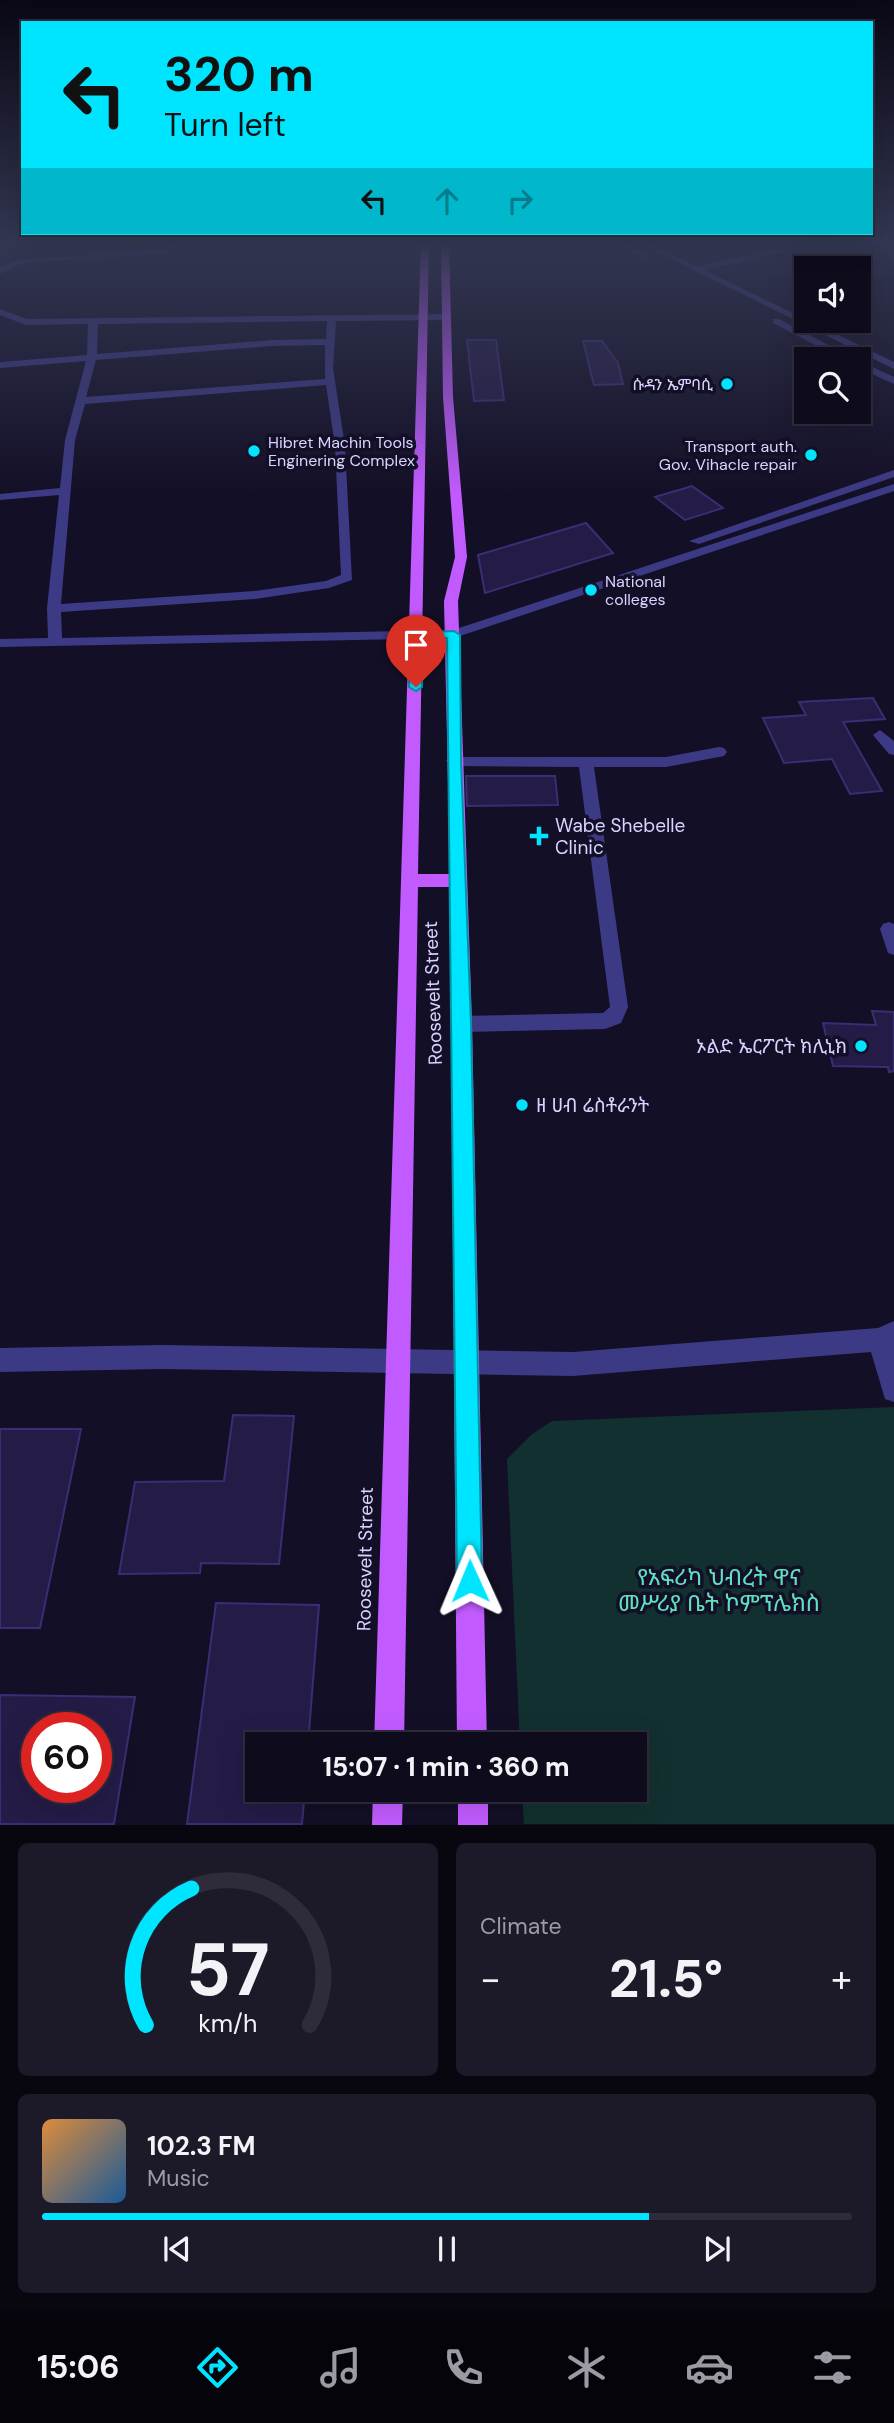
<!DOCTYPE html>
<meta charset="utf-8">
<style>
body{margin:0;font-family:"DM Sans","Noto Sans Ethiopic",sans-serif;background:#1c1929;color:#f1f3f6;height:100vh;display:flex;flex-direction:column;font-size:26px;white-space:nowrap}
*{box-sizing:border-box;margin:0}
p{font-size:23px;color:#9b9ba3}
.icon{flex:none;width:38px;height:38px;fill:none;stroke:currentColor;stroke-width:2;stroke-linecap:round;stroke-linejoin:round}
.map{position:relative;height:1825px;overflow:hidden}
.panel{display:flex;flex-direction:column;gap:18px;padding:18px;background:#08060f;flex:1}
.panel>*{flex:none}
.top-card{position:absolute;left:21px;top:21px;width:852px;height:214px;border-radius:0px;box-shadow:0 7px 28px #0002,0 0 0 2px #2e2b3b;background:#00e5ff;color:#111;overflow:hidden}
.controls{position:absolute;left:794px;top:256px;display:grid;gap:14px}
.controls a{display:grid;place-items:center;width:77px;height:77px;border-radius:0px;background:#0e0b1c;box-shadow:0 7px 28px #0002,0 0 0 2px #2e2b3b;font-size:35px}
.speed{position:absolute;left:21px;top:1712px;display:flex;gap:14px;font-size:35px;font-weight:700;text-align:center}
.speed>*{display:grid;place-content:center;width:91px;height:91px;border-radius:50%;background:#0e0b1c;box-shadow:0 7px 28px #0002,0 0 0 2px #2e2b3b;line-height:1}
.speed .limit{border:10px solid #d22;background:#fff;color:#111}
.pin{position:absolute;display:grid;place-items:center;width:60px;height:60px;color:#fff;margin:-72px -30px;border-radius:50% 50% 50% 0;rotate:-45deg;box-shadow:0 0 7px #0007}
.pin .icon{rotate:45deg}
.me{position:absolute;width:77px;margin:-38px;rotate:359deg;stroke-linejoin:round;filter:drop-shadow(0 0 5px #0008)}
.turn{display:flex;align-items:center;gap:24px;height:147px;padding:0 28px;font-size:32px}
.turn .icon{width:91px;height:91px;stroke-width:2.5}
.turn b{display:block;font-size:49px;line-height:60px}
.lanes{display:flex;align-items:center;height:66px;padding:0 28px;background:#0003;justify-content:center;gap:35px;direction:ltr}
.lanes .off{opacity:.35}
.big{font-size:52px;font-weight:800;line-height:1.1}
.panel .card{flex:1;display:flex;flex-direction:column;justify-content:center;gap:10px;min-width:0;padding:0 24px;border-radius:10px;background:#1c1929}
.panel .dial{align-items:center;gap:0}
.dial svg{height:182px;overflow:visible;fill:none;stroke:#2e2b3b;stroke-width:7;stroke-linecap:round;text-anchor:middle}
.dial text{fill:#f1f3f6;stroke:none}
.song{display:flex;align-items:center;gap:21px}
.cover{width:84px;height:84px;border-radius:10px;background:linear-gradient(135deg,hsl(30 70% 55%),hsl(210 70% 35%))}
.played{height:7px;border-radius:4px;background:linear-gradient(90deg,#00e5ff 75%,#2e2b3b 75%)}
.keys{display:flex;justify-content:space-around;direction:ltr}
.heat{display:flex;justify-content:space-between;align-items:center;font-size:38px;direction:ltr}
.panel .tiles{flex:1;display:grid;gap:18px;grid-template-columns:1fr 1fr}
.card:last-child{grid-column:span 2}
.trip{position:absolute;left:245px;top:1732px;width:402px;height:70px;border-radius:0px;background:#0e0b1c;box-shadow:0 7px 28px #0002,0 0 0 2px #2e2b3b;font-weight:800;line-height:70px;text-align:center}
.menu{display:flex;height:112px;justify-content:space-around;align-items:center;background:#06040b;color:#9b9ba3}
.menu .icon{width:49px;height:49px}
.menu .current{color:#00e5ff}
.menu b{font-size:32px;color:#f1f3f6}
.map>svg:first-child{display:block}
.green{fill:#12302f}
.building{fill:#241b47;stroke:#3b2d73;stroke-width:2;fill-rule:evenodd}
.lines{fill:none;stroke-linecap:round;stroke-linejoin:round}
.minor{fill:#3d3a85;fill-rule:evenodd}
.major{fill:#c25bff;fill-rule:evenodd}
.route{fill:#00e5ff;stroke:#0095a6;stroke-width:2}
.poi-dot{fill:#00e5ff;stroke:#130f26;stroke-width:2.5}
.labels{text-anchor:middle;dominant-baseline:central;stroke-width:7;stroke-linejoin:round;paint-order:stroke}
.far-poi-label{font-size:16px;fill:#d9d4ff;stroke:#130f26;text-anchor:end}
.poi-label{font-size:19px;fill:#d9d4ff;stroke:#130f26;text-anchor:start}
.street-label{font-size:19px;fill:#d9d4ff;stroke:#130f26}
.near-park-label{font-size:23px;fill:#5fe0c0;stroke:#130f26}
</style>
<div class="map">
<svg width="894" height="1825" viewBox="0 0 894 1825">
<rect width="100%" height="100%" fill="#130f26"/>
<polygon class="green" points="894,1407 894,1824 524,1824 522,1790 635,1790 635,1745 520,1745 507,1459 531,1435 552,1421"/>
<g class="building">
<polygon points="467,340 496,340 504,400 474,401"/>
<polygon points="583,341 602,341 618,363 623,384 594,385"/>
<polygon points="692,486 723,508 685,520 655,497"/>
<polygon points="586,523 613,553 485,593 478,555"/>
<polygon points="873,698 885,719 843,722 882,791 850,794 832,759 784,763 763,718 806,715 799,702"/>
<polygon points="466,776 555,776 558,805 467,806"/>
<polygon points="872,1011 894,1012 894,1071 889,1072 888,1067 833,1066 823,1023 876,1025"/>
<polygon points="233,1415 294,1416 279,1564 201,1563 200,1573 119,1574 135,1482 224,1481"/>
<polygon points="0,1429 81,1429 40,1628 0,1628"/>
<polygon points="216,1603 319,1605 308,1745 257,1745 257,1790 305,1790 302,1824 187,1824"/>
<path d="M 0,1695 L 135,1697 L 114,1824 L 0,1824 ZM 37,1727 L 96,1727 L 96,1787 L 37,1787 Z"/>
</g>
<g class="lines">
<g class="minor">
<polygon points="169,241 177,241 176,247 163,254 32,262 17,265 0,274 0,268 15,260 161,250 168,246"/>
<polygon points="613,241 623,241 652,257 645,259"/>
<polygon points="635,241 645,241 697,266 788,247 788,251 704,270 894,362 894,369"/>
<path d="M 0,309 L 27,319 L 447,314 L 452,317 L 447,320 L 336,321 L 333,368 L 345,446 L 352,580 L 329,588 L 255,599 L 61,612 L 62,638 L 453,630 L 894,484 L 894,491 L 454,638 L 0,647 L 0,639 L 48,638 L 47,608 L 59,495 L 0,500 L 0,494 L 60,488 L 65,440 L 86,361 L 0,368 L 0,362 L 87,355 L 88,324 L 26,325 L 0,315 ZM 327,321 L 326,339 L 272,340 L 97,354 L 98,324 ZM 325,345 L 325,379 L 86,397 L 96,360 L 272,346 ZM 326,385 L 335,446 L 341,575 L 326,581 L 255,591 L 61,604 L 75,440 L 85,404 Z"/>
<polygon points="773,319 779,319 855,359 842,359 773,323"/>
<polygon points="859,361 894,377 894,384 859,368"/>
<polygon points="894,470 894,477 699,544 689,541"/>
<polygon points="880,730 894,741 894,755 889,754 873,735"/>
<polygon points="719,747 724,748 727,752 724,756 666,767 594,767 628,1007 621,1023 605,1029 462,1032 455,1030 452,1024 455,1018 462,1016 603,1013 610,1007 579,767 454,766 446,761 449,757 666,757"/>
<polygon points="889,922 894,924 894,955 888,953 880,929 883,924"/>
<polygon points="894,1321 894,1402 885,1399 871,1352 573,1376 162,1369 0,1372 0,1348 162,1345 573,1352 878,1328"/>
</g>
<g class="major">
<polygon points="421,241 429,241 418,874 450,874 444,601 455,557 443,397 441,241 449,241 453,397 467,557 458,601 472,1024 487,1745 457,1745 450,887 418,887 404,1745 374,1745"/>
<polygon points="373,1790 403,1790 402,1825 372,1825"/>
<rect x="458" y="1790" width="30" height="35"/>
</g>
</g>
<linearGradient id="sky" x2="0" y2="1"><stop stop-color="#0a0815"/><stop offset="0.49" stop-color="#333752"/><stop offset="1" stop-color="#333752" stop-opacity="0"/></linearGradient>
<rect width="894" height="496" fill="url(#sky)"/>
<polygon class="route" points="454,631 460,635 461,761 471,1024 482,1581 478,1590 470,1593 461,1590 457,1581 447,638 423,639 422,687 416,691 409,687 412,633"/>
<g class="poi-dot">
<circle cx="727" cy="384" r="7"/>
<circle cx="254" cy="451" r="7"/>
<circle cx="811" cy="455" r="7"/>
<circle cx="591" cy="590" r="7"/>
<path d="M535.5 825.5h7v7h7v7h-7v7h-7v-7h-7v-7h7z"/>
<circle cx="861" cy="1046" r="7"/>
<circle cx="522" cy="1105" r="7"/>
</g>
<g class="labels">
<g class="far-poi-label">
<text x="713" y="384">ሱዳን ኤምባሲ</text>
<text x="268" y="442" text-anchor="start">Hibret Machin Tools<tspan x="268" dy="18">Enginering Complex</tspan></text>
<text x="797" y="446">Transport auth.<tspan x="797" dy="18">Gov. Vihacle repair</tspan></text>
<text x="605" y="581" text-anchor="start">National<tspan x="605" dy="18">colleges</tspan></text>
</g>
<g class="poi-label">
<text x="555" y="825">Wabe Shebelle<tspan x="555" dy="22">Clinic</tspan></text>
<text x="847" y="1046" text-anchor="end">ኦልድ ኤርፖርት ክሊኒክ</text>
<text x="536" y="1105">ዘ ሀብ ሬስቶራንት</text>
</g>
<g class="street-label">
<text transform="translate(433 993) rotate(-92)">Roosevelt Street</text>
<text transform="translate(365 1559) rotate(-89)">Roosevelt Street</text>
</g>
<g class="near-park-label">
<text x="719" y="1577">የአፍሪካ ህብረት ዋና<tspan x="719" dy="26">መሥሪያ ቤት ኮምፕሌክስ</tspan></text>
</g>
</g>
</svg>
<div class="controls">
<a><svg class="icon" aria-label="sound" viewBox="0 0 24 24"><path d="M4 9h4l5-4v14l-5-4H4zM17 9q2 3 0 6"/></svg></a>
<a><svg class="icon" aria-label="search" viewBox="0 0 24 24"><circle cx="10" cy="10" r="6"/><path d="M15 15l6 6"/></svg></a>
</div>
<div class="speed"><div class="limit">60</div></div>
<div class="pin" style="left:416px;top:687px;background:#d93025"><svg class="icon" aria-label="arrive" viewBox="0 0 24 24"><path d="M6 21V4h12l-3 4 3 4H6"/></svg></div>
<svg class="me" style="left:470px;top:1581px" viewBox="-20 -20 40 40"><path d="M0-17L14 15 0 8-14 15z" fill="#00e5ff" stroke="#fff" stroke-width="4"/></svg>
<div class="trip">15:07 · 1 min · 360 m</div>
<div class="top-card">
<div class="turn"><svg class="icon" aria-label="left" viewBox="0 0 24 24"><path d="M17 20v-9H6M10 6l-5 5 5 5"/></svg><div><b>320 m</b>Turn left</div></div>
<div class="lanes"><svg class="icon" aria-label="left" viewBox="0 0 24 24"><path d="M17 20v-9H6M10 6l-5 5 5 5"/></svg><svg class="icon off" aria-label="ahead" viewBox="0 0 24 24"><path d="M12 20V5M6 11l6-6 6 6"/></svg><svg class="icon off" aria-label="right" viewBox="0 0 24 24"><path d="M7 20v-9h11M14 6l5 5-5 5"/></svg></div>
</div>
</div>
<section class="panel">
<div class="tiles">
<div class="card dial"><svg viewBox="0 0 100 80">
<path d="M14 69A42 42 0 1 1 86 69"/>
<path d="M14 69A42 42 0 0 1 34 9" stroke="#00e5ff"/>
<text x="50" y="56" font-size="32" font-weight="700">57</text>
<text x="50" y="72" font-size="11">km/h</text>
</svg></div>
<div class="card"><p>Climate</p>
<div class="heat"><a>−</a><b class="big">21.5°</b><a>+</a></div>
</div>
<div class="card">
<div class="song"><i class="cover"></i><div><b>102.3 FM</b><p>Music</p></div></div>
<div class="played"></div>
<div class="keys"><svg class="icon" aria-label="previous" viewBox="0 0 24 24"><path d="M18 5L8 12l10 7zM5 5v14"/></svg><svg class="icon" aria-label="pause" viewBox="0 0 24 24"><path d="M8 5v14M16 5v14"/></svg><svg class="icon" aria-label="next" viewBox="0 0 24 24"><path d="M6 5l10 7-10 7zM19 5v14"/></svg></div>
</div>
</div>
</section>
<nav class="menu">
<b>15:06</b>
<svg class="icon current" aria-label="directions" viewBox="0 0 24 24"><path d="M12 3l9 9-9 9-9-9zM9 14v-3h6M13 9l2 2-2 2"/></svg>
<svg class="icon" aria-label="music" viewBox="0 0 24 24"><path d="M9 18V5l10-2v13"/><circle cx="6" cy="18" r="3"/><circle cx="16" cy="16" r="3"/></svg>
<svg class="icon" aria-label="phone" viewBox="0 0 24 24"><path d="M5 4h4l2 5-3 2q2 4 5 5l2-3 5 2v4C11 20 4 13 5 4z"/></svg>
<svg class="icon" aria-label="climate" viewBox="0 0 24 24"><path d="M12 3v18M4 7l16 10M4 17L20 7"/></svg>
<svg class="icon" aria-label="car" viewBox="0 0 24 24"><path d="M5 17H2v-5l4-1 3-4h7l3 4 3 1v5h-3M9 17h6M6 11h13"/><circle cx="7" cy="17" r="2"/><circle cx="17" cy="17" r="2"/></svg>
<svg class="icon" aria-label="filters" viewBox="0 0 24 24"><path d="M4 7h16M4 17h16"/><circle cx="9" cy="7" r="2"/><circle cx="15" cy="17" r="2"/></svg>
</nav>
